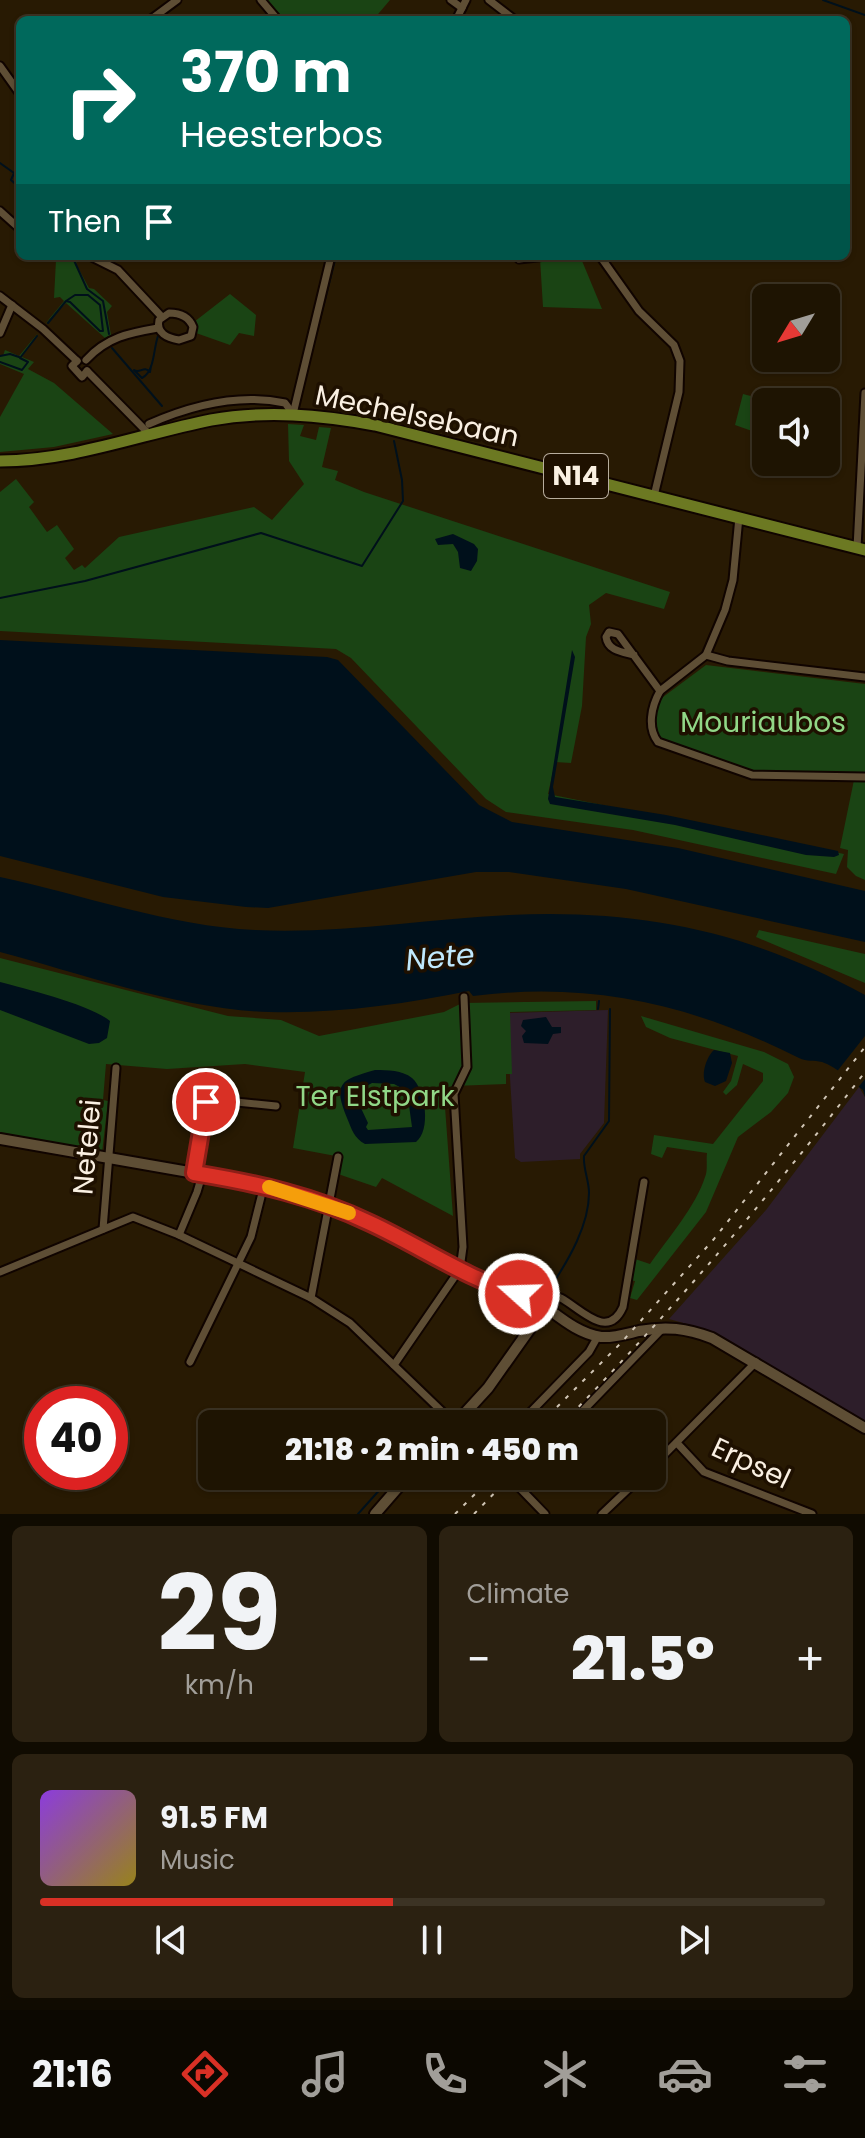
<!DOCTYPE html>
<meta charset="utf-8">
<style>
body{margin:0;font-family:Poppins,sans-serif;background:#2b2111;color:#f1f3f6;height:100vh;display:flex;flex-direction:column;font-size:30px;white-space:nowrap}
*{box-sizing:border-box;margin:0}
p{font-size:26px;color:#a19e99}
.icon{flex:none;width:44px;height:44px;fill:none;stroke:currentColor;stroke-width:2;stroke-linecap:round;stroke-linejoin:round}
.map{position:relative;height:1514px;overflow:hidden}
.details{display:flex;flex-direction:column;gap:12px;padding:12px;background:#100b01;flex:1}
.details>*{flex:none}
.guide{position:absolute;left:16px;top:16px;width:834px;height:244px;border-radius:12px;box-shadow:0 2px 6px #0004,0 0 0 2px #3c3324;background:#00695c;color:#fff;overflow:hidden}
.needle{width:52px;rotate:232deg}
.controls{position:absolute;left:752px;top:284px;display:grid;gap:16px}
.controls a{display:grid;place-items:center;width:88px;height:88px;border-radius:12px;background:#1e1402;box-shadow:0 2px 6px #0004,0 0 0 2px #3c3324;font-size:40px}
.speed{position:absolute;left:24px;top:1386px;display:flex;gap:16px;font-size:40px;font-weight:700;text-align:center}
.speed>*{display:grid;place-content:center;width:104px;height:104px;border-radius:50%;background:#1e1402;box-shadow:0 2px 6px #0004,0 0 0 2px #3c3324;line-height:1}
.speed .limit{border:12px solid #d22;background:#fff;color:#111}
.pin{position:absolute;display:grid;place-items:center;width:68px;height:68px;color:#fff;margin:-34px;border:4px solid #fff;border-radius:50%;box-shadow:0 2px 8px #0007}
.me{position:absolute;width:88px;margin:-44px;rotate:290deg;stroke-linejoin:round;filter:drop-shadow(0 0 6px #0008)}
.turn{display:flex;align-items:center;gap:28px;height:168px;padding:0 32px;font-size:36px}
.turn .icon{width:104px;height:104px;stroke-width:2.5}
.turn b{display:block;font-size:56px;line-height:68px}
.then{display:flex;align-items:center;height:76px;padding:0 32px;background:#0003;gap:16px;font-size:30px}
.big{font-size:60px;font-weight:800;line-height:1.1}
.details .tile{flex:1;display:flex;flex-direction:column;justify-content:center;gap:12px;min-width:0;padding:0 28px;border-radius:12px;background:#2b2111}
.details .dial{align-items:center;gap:0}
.dial b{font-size:104px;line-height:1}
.song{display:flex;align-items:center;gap:24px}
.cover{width:96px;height:96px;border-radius:12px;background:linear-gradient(135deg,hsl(270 70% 55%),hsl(50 70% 35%))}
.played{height:8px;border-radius:4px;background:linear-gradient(90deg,#d93025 45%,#3c3324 45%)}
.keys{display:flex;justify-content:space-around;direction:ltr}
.heat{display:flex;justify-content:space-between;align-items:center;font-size:44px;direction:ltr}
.details .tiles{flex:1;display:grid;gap:12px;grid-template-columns:1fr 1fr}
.tile:last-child{grid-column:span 2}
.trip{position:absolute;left:198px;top:1410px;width:468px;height:80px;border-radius:12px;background:#1e1402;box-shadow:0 2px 6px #0004,0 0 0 2px #3c3324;font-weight:800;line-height:80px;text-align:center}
.tab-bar{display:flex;height:128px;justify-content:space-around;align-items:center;background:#0c0801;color:#a19e99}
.tab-bar .icon{width:56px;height:56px}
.tab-bar .selected{color:#d93025}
.tab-bar b{font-size:36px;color:#f1f3f6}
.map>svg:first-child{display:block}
.industrial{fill:#2d1e2a}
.green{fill:#1a4414}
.water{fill:#00101b;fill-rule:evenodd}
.pier{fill:#281a03}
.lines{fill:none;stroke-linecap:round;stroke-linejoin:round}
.stream{stroke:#00101b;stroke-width:2}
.street-casing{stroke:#100400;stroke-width:11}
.secondary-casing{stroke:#100400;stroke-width:14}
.primary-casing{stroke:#100400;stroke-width:15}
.street{stroke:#5e4e35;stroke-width:7}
.secondary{stroke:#5e4e35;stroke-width:10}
.primary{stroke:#6c7922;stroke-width:11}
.rail{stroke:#d1c6b6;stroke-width:2;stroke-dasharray:4 8;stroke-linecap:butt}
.route-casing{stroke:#8d1f18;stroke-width:20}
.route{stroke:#d93025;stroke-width:14}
.slow{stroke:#f59e0b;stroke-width:14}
.labels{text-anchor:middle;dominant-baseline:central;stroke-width:7;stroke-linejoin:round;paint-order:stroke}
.shield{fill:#1e1000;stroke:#b8ad9e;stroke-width:2}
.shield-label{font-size:26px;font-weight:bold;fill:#faf0e2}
.street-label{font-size:28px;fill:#faf0e2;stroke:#1e1000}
.park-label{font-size:28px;fill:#91d787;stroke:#1e1000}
.water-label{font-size:30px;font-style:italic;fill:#bfe9fe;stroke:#1e1000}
</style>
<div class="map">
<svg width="865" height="1514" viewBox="0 0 865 1514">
<rect width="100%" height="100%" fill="#281a03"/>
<g class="industrial">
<polygon points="608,1010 604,1123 580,1154 580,1159 521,1162 515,1158 506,1013"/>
<polygon points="859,1087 865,1097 865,1421 715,1332 669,1319 766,1210"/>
</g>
<g class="green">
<polygon points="267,0 390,0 373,20 285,20"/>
<polygon points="65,256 78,257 76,264 89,288 94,289 112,306 107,312 111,335 105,338 66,303 45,324 64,301 60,297 54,298 56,260"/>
<polygon points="550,256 580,256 602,309 543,307 540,259"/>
<polygon points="230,294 256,315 254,336 239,333 230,345 196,333 194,322"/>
<polygon points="38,333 22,357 34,362 28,369 54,383 113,434 54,447 0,452 0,417 24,374 0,364 0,355 3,356 5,350 19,356"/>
<polygon points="743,394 774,402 766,402 766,436 735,425"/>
<polygon points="288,424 304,425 300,436 316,440 319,427 331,428 322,467 338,471 335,480 364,492 670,592 664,609 606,593 589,605 591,624 586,637 582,706 571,763 555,762 548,794 844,854 836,874 633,830 506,812 486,799 351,658 336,649 0,631 0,492 16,479 34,502 29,507 47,532 57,525 74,549 65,558 74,570 82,565 85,568 119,537 254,507 272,520 304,484 289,461"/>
<path d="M 706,665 L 865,684 L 865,880 L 856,876 L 847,867 L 848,850 L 840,848 L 855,775 L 756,773 L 660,740 C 653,727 656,714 659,700 Z"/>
<polygon points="759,930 865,954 865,983 756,937"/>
<polygon points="0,958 228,1016 281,1020 319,1036 444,1012 462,1003 596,1001 596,1010 510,1012 512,1074 506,1074 506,1084 454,1086 450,1104 445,1107 453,1216 382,1178 376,1187 338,1174 341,1157 293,1148 305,1072 245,1064 167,1069 106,1064 103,1100 108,1101 102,1153 0,1134"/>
<path d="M 641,1016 L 764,1052 L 788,1064 L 794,1077 L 788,1093 L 771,1112 L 738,1137 L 706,1212 L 637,1300 L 630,1298 L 635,1281 L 630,1280 L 635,1259 L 650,1264 C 668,1238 696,1206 705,1177 C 708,1170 706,1161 707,1153 L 667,1147 L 662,1158 L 651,1154 L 654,1135 L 713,1144 L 763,1081 L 763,1073 L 743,1064 L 737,1085 L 726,1095 L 723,1092 L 731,1081 L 738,1056 L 670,1038 L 646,1027 Z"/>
</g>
<g class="water">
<polygon points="453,534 474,544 478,549 477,561 471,571 460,568 458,552 453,544 438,545 435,539"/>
<polygon points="0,640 327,657 338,660 479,805 512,822 678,848 865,891 865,942 626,889 509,872 476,872 268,908 246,907 163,897 0,856"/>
<polygon points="572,650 575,657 553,787 555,797 666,815 838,851 839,855 834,857 806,855 675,825 550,804 548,799"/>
<path d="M 0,877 C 84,895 169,926 255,930 C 341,934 424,919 509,915 C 640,909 749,931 865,995 L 865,1097 L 863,1090 C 851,1081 837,1067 822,1062 C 814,1060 807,1062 799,1058 C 693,1005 592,981 473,996 L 469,991 C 405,1004 335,1014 269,1012 C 184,1010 82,974 0,952 Z"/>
<path d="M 0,982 C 26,989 91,1005 110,1021 L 107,1038 L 99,1043 L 89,1044 L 0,1010 Z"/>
<polygon points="546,1017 552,1027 561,1027 561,1033 553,1034 548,1044 524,1043 522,1036 526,1031 521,1026 523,1020"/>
<path d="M 714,1050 L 730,1053 L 732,1063 L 726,1081 L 715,1086 L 705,1082 C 701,1073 707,1056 714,1050 Z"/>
<path d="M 375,1070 C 388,1070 402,1070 412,1078 C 426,1090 431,1131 416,1142 L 365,1144 C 354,1138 352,1130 347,1118 C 333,1083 340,1080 375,1070 ZM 372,1083 L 394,1084 L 407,1091 L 412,1127 L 368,1130 L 366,1127 L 368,1123 L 360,1106 L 363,1088 Z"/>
</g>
<polygon class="pier" points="865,1036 865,1079 856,1090 835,1074"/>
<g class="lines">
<g class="stream">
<polyline points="823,0 865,15"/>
<polyline points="266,1 283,20"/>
<polyline points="0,163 14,173 11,180 20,188"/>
<polyline points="72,256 87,289 103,301 109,334"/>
<polyline points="48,323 66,301 70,302 100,331 103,331 100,305 88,295 75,295 66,301"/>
<polyline points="112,348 162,406"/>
<polyline points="0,356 10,354 19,357"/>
<polyline points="0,362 22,370 28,362 20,358 37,336"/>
<path d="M 151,366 L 150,372 C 144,365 140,374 134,370 L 142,378 C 155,371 153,350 158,336"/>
<polyline points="305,379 336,256"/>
<polyline points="0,598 85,581 261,533 362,566 403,501 402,480 394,441"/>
<polyline points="598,1009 599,1001"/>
<path d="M 552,1285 C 569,1259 589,1225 589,1193 C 589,1180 583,1169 584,1156 L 609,1121 L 610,1009"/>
<polyline points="358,1514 392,1476"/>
</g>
<defs>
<g id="street">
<polyline points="261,0 278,20"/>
<polyline points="451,0 462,8"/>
<polyline points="489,0 515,20"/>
<polyline points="150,20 177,0"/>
<polyline points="456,20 466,0"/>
<polyline points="0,66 20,94"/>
<polyline points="0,211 20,229"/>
<polyline points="90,256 118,270 161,316"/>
<polyline points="600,256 639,311 674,345 680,361 679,392 654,496"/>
<polyline points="519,259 546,256"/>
<polyline points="0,296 43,329 77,361"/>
<path d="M 169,313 C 180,313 189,317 193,327 L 191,336 L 179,340 C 167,338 156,333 159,320 Z"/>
<polyline points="0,333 12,305"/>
<path d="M 86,360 C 107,337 129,333 158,328"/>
<polyline points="77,361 72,366 82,377 87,371"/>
<polyline points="87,371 149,434"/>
<polyline points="293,414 331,256"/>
<path d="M 149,424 C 192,405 238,393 285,403 L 293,414"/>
<polyline points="857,548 865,393"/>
<path d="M 634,655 C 622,652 608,651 606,637 L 609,632 L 618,634 L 660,691 C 651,707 647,728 658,742 L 752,775 L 865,777"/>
<polyline points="706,655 728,661 865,677"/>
<polyline points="660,691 706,655 725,610 733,580 739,517"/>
<polyline points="194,1173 207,1099 276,1106"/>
<polyline points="103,1229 116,1068"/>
<polyline points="179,1235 197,1192 202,1175"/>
<polyline points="0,1272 133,1217 179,1235 311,1298 350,1323 455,1424"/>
<polyline points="311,1298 338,1157"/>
<path d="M 553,1299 L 561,1298 C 581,1309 608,1341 623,1307 L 644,1182"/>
<polyline points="190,1362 251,1237 261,1197"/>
<polyline points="394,1365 460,1269 463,1247 454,1094 467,1067 464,997"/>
<polyline points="519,1424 589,1352 598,1336"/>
<polyline points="570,1424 663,1328"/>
<polyline points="677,1443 704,1472 812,1514"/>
<polyline points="652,1467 756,1362"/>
<polyline points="520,1476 516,1484 545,1514"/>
<polyline points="602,1514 642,1476"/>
</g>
<g id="secondary">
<polyline points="0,1139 246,1182 292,1193 369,1222 508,1295 528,1303"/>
<path d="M 515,1293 C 530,1298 543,1283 553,1299 L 551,1311"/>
<path d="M 551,1311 C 567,1323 582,1334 601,1337 C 614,1338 626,1334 639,1331 C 666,1326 686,1328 712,1338 L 865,1428"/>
<polyline points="455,1424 488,1388 539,1316"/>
<polyline points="375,1514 408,1476"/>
</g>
<path id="primary" d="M 0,461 C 72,461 141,434 211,420 C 266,410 320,415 375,425 L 865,550"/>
</defs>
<use href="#street" class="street-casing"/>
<use href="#secondary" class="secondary-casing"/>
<use href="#primary" class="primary-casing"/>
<use href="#street" class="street"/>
<use href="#secondary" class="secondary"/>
<use href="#primary" class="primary"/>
<g class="rail">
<polyline points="540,1424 620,1344 714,1239 865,1047"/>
<path d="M 562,1424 C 672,1311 769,1197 865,1072"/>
<polyline points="455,1514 493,1476"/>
<polyline points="474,1514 511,1476"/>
</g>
</g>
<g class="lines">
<defs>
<path id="route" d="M 206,1102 L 194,1173 C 256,1183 314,1196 370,1223 C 420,1246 467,1279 519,1294"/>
</defs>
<use href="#route" class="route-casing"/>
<use href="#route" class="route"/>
<polyline class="slow" points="269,1187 349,1213"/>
</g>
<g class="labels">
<rect class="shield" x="544" y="454" width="64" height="44" rx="6"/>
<g class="shield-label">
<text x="576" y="476">N14</text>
</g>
<g class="street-label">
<text transform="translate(417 416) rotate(12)">Mechelsebaan</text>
<text transform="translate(87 1147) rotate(-85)">Netelei</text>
<text transform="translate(751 1463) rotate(25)">Erpsel</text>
</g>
<g class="park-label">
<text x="763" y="722">Mouriaubos</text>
<text x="375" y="1096">Ter Elstpark</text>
</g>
<g class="water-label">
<text transform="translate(440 957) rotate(-5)">Nete</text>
</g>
</g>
</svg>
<div class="controls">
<a><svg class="needle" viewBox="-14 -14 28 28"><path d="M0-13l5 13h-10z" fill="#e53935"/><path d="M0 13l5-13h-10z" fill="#a19e99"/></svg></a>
<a><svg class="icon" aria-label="sound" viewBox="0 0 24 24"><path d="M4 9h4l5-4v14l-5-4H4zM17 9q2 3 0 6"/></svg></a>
</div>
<div class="speed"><div class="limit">40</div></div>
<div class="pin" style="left:206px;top:1102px;background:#d93025"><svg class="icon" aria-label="arrive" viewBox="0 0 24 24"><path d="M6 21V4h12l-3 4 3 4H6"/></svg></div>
<svg class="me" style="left:519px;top:1294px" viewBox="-20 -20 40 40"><circle r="17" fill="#d93025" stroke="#fff" stroke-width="3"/><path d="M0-11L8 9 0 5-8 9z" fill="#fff"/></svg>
<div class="trip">21:18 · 2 min · 450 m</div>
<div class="guide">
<div class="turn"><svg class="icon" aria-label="right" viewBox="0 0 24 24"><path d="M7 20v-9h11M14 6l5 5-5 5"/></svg><div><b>370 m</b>Heesterbos</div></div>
<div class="then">Then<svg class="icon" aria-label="arrive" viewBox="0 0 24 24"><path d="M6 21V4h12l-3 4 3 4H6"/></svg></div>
</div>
</div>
<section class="details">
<div class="tiles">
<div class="tile dial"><b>29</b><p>km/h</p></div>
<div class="tile"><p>Climate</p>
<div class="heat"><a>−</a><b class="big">21.5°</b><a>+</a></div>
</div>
<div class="tile">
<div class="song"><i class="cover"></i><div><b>91.5 FM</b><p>Music</p></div></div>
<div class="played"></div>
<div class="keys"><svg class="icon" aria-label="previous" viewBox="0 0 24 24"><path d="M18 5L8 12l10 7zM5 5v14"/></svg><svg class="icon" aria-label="pause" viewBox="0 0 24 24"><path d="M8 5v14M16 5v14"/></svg><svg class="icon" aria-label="next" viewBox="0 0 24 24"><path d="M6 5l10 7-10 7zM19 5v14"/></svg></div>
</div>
</div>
</section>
<nav class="tab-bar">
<b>21:16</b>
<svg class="icon selected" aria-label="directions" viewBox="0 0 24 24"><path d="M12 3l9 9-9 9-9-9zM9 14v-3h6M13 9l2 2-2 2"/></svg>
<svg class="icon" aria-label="music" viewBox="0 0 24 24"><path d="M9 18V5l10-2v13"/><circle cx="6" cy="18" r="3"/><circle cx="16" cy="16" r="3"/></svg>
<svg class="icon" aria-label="phone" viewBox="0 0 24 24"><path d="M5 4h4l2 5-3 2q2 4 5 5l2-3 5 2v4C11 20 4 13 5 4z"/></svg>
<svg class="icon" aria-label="climate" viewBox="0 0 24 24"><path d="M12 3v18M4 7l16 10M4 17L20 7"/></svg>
<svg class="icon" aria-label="car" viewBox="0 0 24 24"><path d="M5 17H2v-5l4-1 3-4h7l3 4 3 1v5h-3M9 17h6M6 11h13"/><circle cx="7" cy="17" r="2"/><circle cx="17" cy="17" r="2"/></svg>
<svg class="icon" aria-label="filters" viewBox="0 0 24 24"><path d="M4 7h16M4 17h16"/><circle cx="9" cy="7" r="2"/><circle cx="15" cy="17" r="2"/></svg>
</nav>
